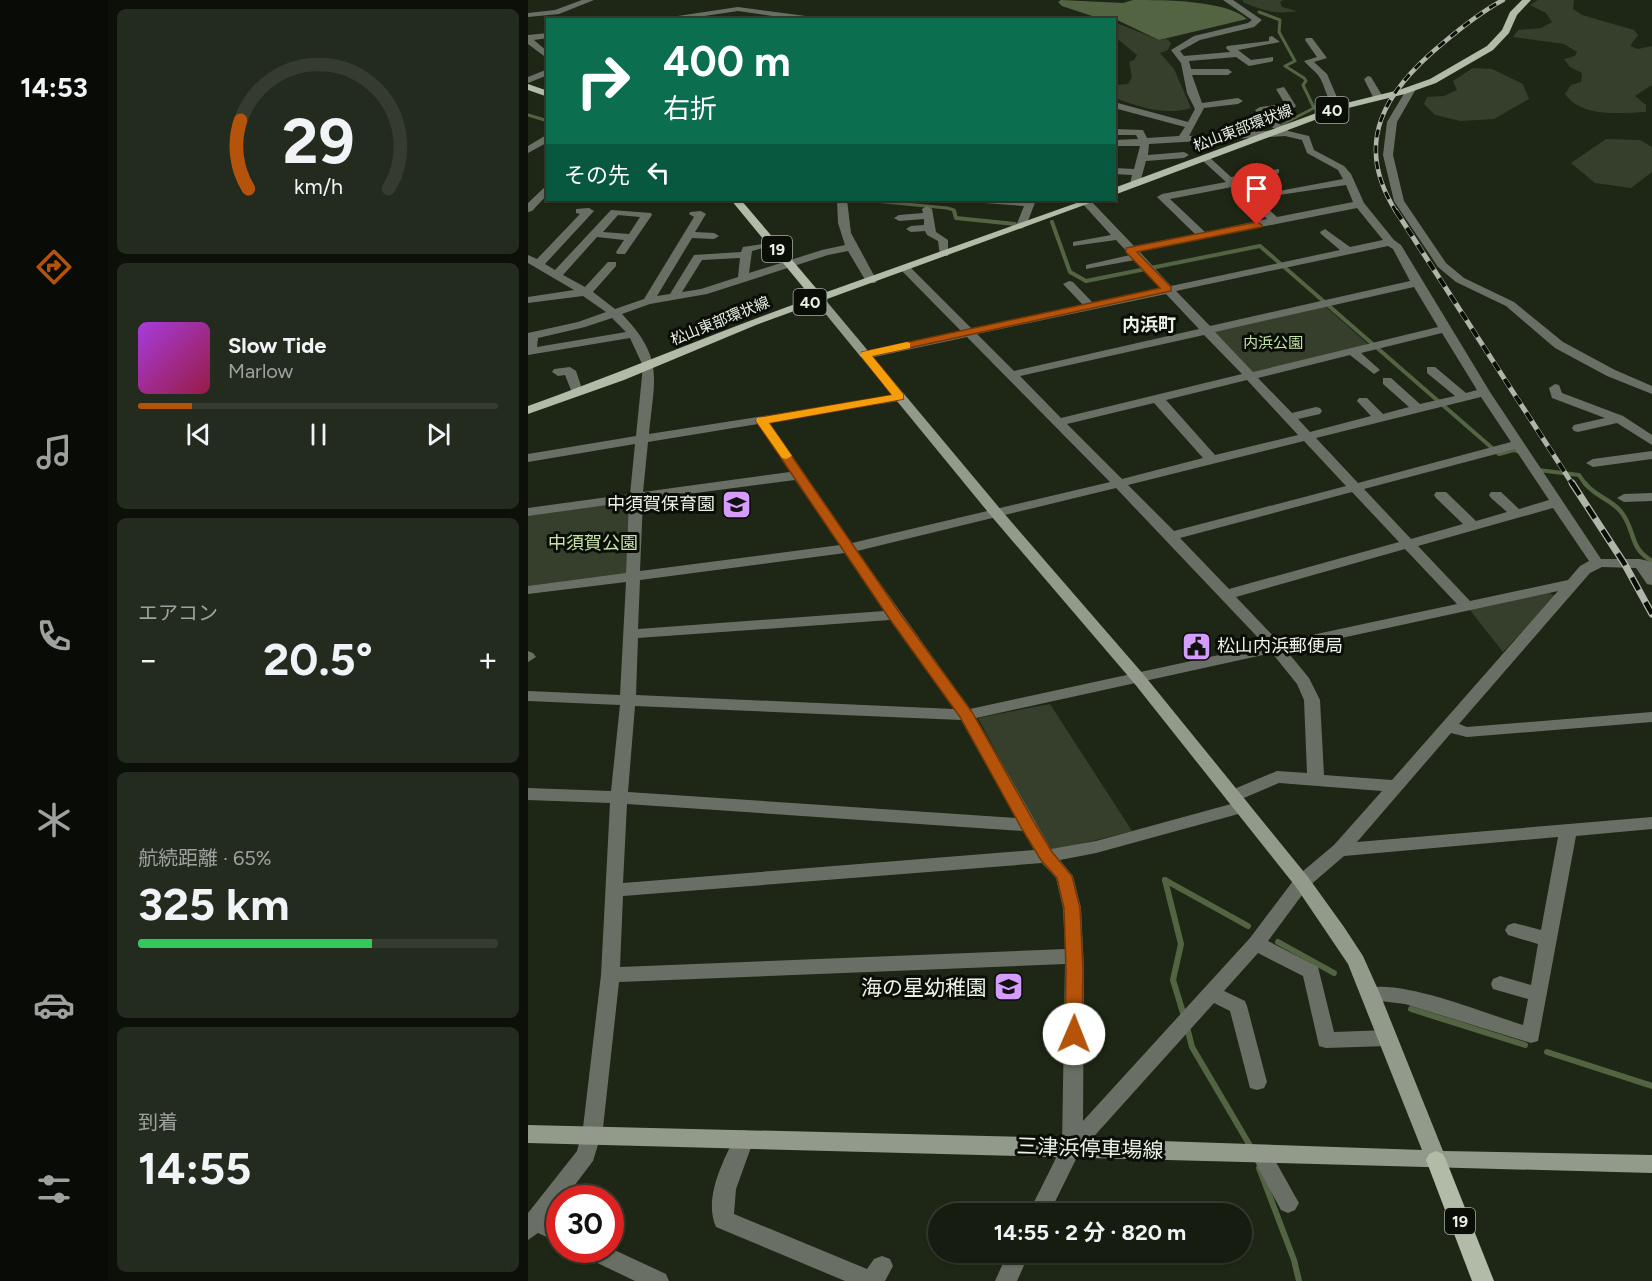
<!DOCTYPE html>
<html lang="ja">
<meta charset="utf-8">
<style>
body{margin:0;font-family:Figtree,"Noto Sans JP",sans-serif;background:#232a1e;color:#f1f3f6;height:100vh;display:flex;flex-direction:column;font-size:22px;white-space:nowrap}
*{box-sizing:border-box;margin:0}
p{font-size:20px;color:#9ea29f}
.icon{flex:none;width:33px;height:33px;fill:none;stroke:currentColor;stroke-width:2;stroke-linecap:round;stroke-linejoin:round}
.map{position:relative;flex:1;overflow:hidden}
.sheet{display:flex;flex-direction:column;gap:9px;padding:9px;background:#0c1009;width:420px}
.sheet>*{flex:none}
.top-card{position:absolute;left:18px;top:18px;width:570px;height:183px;border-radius:0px;box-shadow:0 2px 4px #0004,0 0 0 2px #353b30;background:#0b6e4f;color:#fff;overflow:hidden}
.speed{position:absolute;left:18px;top:1185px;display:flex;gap:12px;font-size:30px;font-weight:700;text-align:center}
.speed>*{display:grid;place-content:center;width:78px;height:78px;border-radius:50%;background:#161d10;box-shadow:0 2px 4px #0004,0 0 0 2px #353b30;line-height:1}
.speed .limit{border:9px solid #d22;background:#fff;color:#111}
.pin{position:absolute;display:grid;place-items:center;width:51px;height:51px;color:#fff;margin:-62px -26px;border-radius:50% 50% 50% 0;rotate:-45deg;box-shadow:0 0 6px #0007}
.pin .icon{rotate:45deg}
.me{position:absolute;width:66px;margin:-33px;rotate:1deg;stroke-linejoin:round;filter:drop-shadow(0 0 4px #0008)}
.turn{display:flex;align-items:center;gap:21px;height:126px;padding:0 18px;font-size:27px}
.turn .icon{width:78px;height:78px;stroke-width:2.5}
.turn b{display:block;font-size:42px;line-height:51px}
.then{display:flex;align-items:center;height:57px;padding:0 18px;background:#0003;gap:12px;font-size:22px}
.big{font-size:45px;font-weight:700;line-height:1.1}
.sheet .widget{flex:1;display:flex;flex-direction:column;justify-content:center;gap:9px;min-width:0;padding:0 21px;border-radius:9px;background:#232a1e}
.sheet .dial{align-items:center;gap:0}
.dial svg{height:156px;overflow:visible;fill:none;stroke:#353b30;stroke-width:7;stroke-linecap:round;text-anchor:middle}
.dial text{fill:#f1f3f6;stroke:none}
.song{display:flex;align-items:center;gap:18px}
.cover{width:72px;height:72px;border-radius:9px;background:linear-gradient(135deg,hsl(280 70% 55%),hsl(340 70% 35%))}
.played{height:6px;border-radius:3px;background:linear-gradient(90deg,#b45309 15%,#353b30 15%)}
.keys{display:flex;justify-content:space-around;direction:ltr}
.heat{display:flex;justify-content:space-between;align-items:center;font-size:33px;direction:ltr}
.charge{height:9px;border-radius:4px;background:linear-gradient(90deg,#34c759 65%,#353b30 0)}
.trip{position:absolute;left:400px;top:1203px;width:324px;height:60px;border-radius:30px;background:#161d10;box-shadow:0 2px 4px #0004,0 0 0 2px #353b30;font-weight:700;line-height:60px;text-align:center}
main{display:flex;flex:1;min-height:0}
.tab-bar{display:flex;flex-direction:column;width:108px;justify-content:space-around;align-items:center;background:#090c06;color:#9ea29f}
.tab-bar .icon{width:42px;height:42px}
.tab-bar .on{color:#b45309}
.tab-bar b{font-size:27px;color:#f1f3f6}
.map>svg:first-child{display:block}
.green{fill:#353f2b}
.water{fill:#536443}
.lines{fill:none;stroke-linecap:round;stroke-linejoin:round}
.stream-far3{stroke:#536443;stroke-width:3}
.stream-far2{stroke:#536443;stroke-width:4}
.stream-far1{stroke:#536443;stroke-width:4.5}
.stream{stroke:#536443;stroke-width:6}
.street{fill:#6a6f66;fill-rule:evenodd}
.secondary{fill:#929a8b;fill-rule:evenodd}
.primary{fill:#b1bba8;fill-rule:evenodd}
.rail-far2-casing{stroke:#afb6a9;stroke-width:4.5}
.rail-far1-casing{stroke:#afb6a9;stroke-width:5}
.rail-casing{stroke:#afb6a9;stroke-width:7}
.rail-far2{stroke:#0a0e07;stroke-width:3;stroke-dasharray:8;stroke-linecap:butt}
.rail-far1{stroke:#0a0e07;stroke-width:4;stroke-dasharray:10;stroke-linecap:butt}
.rail{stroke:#0a0e07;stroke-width:4.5;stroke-dasharray:14;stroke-linecap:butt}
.route{fill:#b45309;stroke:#753606;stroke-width:1.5}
.slow{fill:#f59e0b}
.labels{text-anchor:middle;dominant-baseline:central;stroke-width:6;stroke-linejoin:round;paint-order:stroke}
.far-street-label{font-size:15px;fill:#ebf1e6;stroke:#0a0e07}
.far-park-label{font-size:15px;fill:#c6e4aa;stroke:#0a0e07}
.shield{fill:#0a0e07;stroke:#a8ada3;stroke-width:1.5}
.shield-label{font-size:16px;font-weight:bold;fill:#ebf1e6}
.far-quarter-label{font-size:18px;font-weight:bold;fill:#ebf1e6;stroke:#0a0e07}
.poi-label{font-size:18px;fill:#ebf1e6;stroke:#0a0e07;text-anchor:end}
.park-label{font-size:18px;fill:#c6e4aa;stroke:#0a0e07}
.near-poi-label{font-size:21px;fill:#ebf1e6;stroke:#0a0e07;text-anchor:end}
.near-street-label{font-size:21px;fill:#ebf1e6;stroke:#0a0e07}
</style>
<main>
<nav class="tab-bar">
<b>14:53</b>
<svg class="icon on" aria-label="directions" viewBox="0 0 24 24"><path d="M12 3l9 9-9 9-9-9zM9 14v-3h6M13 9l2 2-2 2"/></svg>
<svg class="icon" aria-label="music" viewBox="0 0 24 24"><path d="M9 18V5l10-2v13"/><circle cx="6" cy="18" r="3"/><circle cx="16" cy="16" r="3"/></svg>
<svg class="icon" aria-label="phone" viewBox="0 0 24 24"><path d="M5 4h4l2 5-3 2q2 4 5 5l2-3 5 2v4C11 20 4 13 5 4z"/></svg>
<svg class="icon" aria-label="climate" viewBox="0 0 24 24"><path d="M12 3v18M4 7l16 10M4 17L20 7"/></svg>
<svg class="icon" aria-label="car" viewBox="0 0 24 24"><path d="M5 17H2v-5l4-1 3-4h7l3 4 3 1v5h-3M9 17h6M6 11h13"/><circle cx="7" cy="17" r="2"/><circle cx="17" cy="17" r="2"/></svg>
<svg class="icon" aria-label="filters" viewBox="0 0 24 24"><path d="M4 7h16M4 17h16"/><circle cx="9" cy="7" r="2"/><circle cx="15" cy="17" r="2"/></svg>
</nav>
<section class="sheet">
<div class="widget dial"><svg viewBox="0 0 100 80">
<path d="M14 69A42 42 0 1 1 86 69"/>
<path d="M14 69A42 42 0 0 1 10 34" stroke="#b45309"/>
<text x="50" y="56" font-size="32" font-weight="700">29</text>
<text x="50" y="72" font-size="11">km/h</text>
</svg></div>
<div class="widget">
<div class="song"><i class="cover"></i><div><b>Slow Tide</b><p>Marlow</p></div></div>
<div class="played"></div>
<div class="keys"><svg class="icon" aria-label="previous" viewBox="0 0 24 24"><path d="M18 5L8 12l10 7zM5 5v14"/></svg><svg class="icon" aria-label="pause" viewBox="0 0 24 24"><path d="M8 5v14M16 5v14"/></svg><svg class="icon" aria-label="next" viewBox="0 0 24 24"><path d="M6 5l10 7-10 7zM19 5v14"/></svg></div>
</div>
<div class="widget"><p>エアコン</p>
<div class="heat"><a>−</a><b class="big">20.5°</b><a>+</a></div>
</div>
<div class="widget"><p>航続距離 · 65%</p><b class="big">325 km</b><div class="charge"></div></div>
<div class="widget"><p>到着</p><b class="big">14:55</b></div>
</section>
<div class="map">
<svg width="1124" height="1281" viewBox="0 0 1124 1281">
<rect width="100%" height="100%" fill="#1e2715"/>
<g class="green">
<path d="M 715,0 L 755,0 L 752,2 L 754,7 L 769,11 C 749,15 732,10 715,2 Z"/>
<path d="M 1010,0 L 1046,0 L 1045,9 L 1054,15 L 1106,30 L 1110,35 L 1102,46 L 1110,49 L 1124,46 L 1124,85 L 1107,96 L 1118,105 L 1118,112 C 1092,113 1054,118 1037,94 L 1043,85 L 1053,82 L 1054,73 L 1042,67 L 1036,59 L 1047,56 L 1049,52 L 1036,44 L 985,37 L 990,30 L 1013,28 L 1024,22 L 1018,13 L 1002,5 Z"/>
<path d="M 586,22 L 631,40 L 639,39 L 643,43 L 640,50 L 632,53 L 646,69 L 663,108 C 638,116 611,107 587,98 L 587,85 L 600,84 L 604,77 L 601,62 L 606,60 L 609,55 L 587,37 Z"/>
<polygon points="945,68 964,69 995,84 1001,99 966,119 933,121 907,115 896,104 899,97 916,96 929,90 925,81"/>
<polygon points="1078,139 1112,140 1124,147 1124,172 1103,188 1067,183 1043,163"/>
<polygon points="797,306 841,345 725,373 685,332"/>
<polygon points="108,501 101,575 0,587 0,515"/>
<polygon points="1021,593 1028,596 975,652 941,609"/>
<polygon points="522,704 604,831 521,852 450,718"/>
</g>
<path class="water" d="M 533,0 L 595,3 L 605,0 C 636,0 698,0 719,19 L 631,40 L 587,19 L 570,18 L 534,6 L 530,2 Z"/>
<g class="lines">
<g class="stream-far3">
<polyline points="731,12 752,20 751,32 767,61 757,66 776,78 778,81 775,85 786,108 755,124"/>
<polyline points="0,115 20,121"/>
<polyline points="336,200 419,208 426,210 427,213"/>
</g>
<g class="stream-far2">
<polyline points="426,211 428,218 487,224"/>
<polyline points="524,222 542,272 558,281 732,246 971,454 986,450 993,452"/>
<polyline points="1010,470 1051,475 1058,485"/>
</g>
<path class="stream-far1" d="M 1057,483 C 1066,496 1085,500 1094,513 C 1108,532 1101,548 1124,561"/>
<g class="stream">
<polyline points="637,880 653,944 645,980 656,1016"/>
<polyline points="637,880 720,926"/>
<polyline points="750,942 806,973"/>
<polyline points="883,1009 997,1045"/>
<polyline points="659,1027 664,1047 724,1149"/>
<polyline points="1019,1052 1124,1086"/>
<polyline points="731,1168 766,1260 771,1281"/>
</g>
<g class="street">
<polygon points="54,0 66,0 31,14 0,17 0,13 27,10"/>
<path d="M 695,0 L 705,0 L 734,20 L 726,27 L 672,40 L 652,51 L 656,56 L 702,52 L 698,48 L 699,46 L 741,41 L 741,37 L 744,36 L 752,42 L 710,50 L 723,60 L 745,57 L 745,61 L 742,62 L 721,66 L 708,57 L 661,61 L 663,69 L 700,69 L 704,72 L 700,75 L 664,75 L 674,103 L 710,98 L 715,101 L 710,104 L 676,108 L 661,136 L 751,130 L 741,126 L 727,110 L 732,107 L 757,104 L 748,89 L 756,87 L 768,106 L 766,108 L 739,112 L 747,122 L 759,127 L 760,131 L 781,136 L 786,150 L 816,166 L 823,174 L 836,203 L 866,240 L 873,245 L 962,392 L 1073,559 L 1112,559 L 1124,562 L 1124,585 L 1119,584 L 1108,568 L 1074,567 L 1062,573 L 931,724 L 939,727 L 1124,712 L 1124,722 L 939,737 L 923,733 L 829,842 L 1124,817 L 1124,829 L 1048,836 L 1010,1041 L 1003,1043 L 877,1004 L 836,999 L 834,994 L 836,989 C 870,977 959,1014 995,1025 L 1000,999 L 965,989 L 963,984 L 965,979 L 972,976 L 1003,985 L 1010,944 L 980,935 L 977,930 L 980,925 L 986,923 L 1013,930 L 1030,837 L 816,856 L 780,887 L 740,941 L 790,967 L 806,1032 L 859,1030 L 866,1032 L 869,1038 L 866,1044 L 859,1046 L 798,1048 L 791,1046 L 775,976 L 730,953 L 696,991 L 717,1001 L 719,1006 L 739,1082 L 736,1088 L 729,1090 L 722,1088 L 702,1011 L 686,1003 L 551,1153 L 521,1214 L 500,1214 L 534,1146 L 537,964 L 91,982 L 75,1128 L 65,1161 L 37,1198 L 32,1198 L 32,1206 L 22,1218 L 32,1222 L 32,1243 L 10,1233 L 0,1240 L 0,1213 L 49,1151 L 55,1128 L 73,975 L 82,803 L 0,800 L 0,788 L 83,791 L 92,705 L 0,701 L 0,691 L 92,695 L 98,582 L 0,594 L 0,586 L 98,573 L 101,502 L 0,516 L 0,508 L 102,494 L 107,444 L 0,462 L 0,454 L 108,436 L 115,366 L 102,338 L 0,355 L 0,333 L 50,322 L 78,312 L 55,296 L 0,303 L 0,297 L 46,290 L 0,263 L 0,255 L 9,259 L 52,214 L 48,213 L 48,209 L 61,208 L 66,211 L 17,264 L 27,270 L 83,210 L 123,213 L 124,215 L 97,254 L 89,254 L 88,252 L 96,240 L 69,237 L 35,275 L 57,287 L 80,262 L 88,262 L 88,266 L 65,292 L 87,309 L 116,299 L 166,217 L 161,214 L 162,212 L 173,211 L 178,214 L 167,232 L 186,233 L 191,236 L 186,239 L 164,238 L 129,296 L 142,294 L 166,255 L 213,252 L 215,247 L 235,244 L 235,248 L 224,251 L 221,273 L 294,250 L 317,245 L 310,223 L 309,200 L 319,200 L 323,233 L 349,281 L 347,283 L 339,283 L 320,251 L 300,255 L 179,294 L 122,304 L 94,314 C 137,359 126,378 121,434 L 375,394 L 377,397 L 371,401 L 241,422 L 324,543 L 582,482 L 439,337 L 337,359 L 331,355 L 337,351 L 433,331 L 374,271 L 374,267 L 382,267 L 444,329 L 555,305 L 535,284 L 541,281 L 545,282 L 565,303 L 633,288 L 607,260 L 558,269 L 558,265 L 602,255 L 588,240 L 545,246 L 545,242 L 583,235 L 553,202 L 562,200 L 606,246 L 667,234 L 629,197 L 634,194 L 698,182 L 674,160 L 674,156 L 680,156 L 703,177 L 751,169 L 751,173 L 709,181 L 749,217 L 825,202 L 818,185 L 751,195 L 751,191 L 815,179 L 810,170 L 779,153 L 774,140 L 757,136 L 621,144 L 620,155 L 656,152 L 661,155 L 656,158 L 618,161 L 611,186 L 602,184 L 604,175 L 586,174 L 586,168 L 606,169 L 612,146 L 586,146 L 586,140 L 610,139 L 608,135 L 586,135 L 586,129 L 615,130 L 619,138 L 651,136 L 657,127 L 586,108 L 586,102 L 660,122 L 667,109 L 659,93 L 653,63 L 643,50 L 666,36 L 720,23 L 724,20 ZM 704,187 L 739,219 L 677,232 L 642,199 ZM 829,208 L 855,240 L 822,247 L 797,229 L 792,232 L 793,234 L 812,250 L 643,286 L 611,251 ZM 90,215 L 112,217 L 101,234 L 75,232 ZM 860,246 L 865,249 L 882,281 L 682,326 L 648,291 ZM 212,258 L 210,277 L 173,289 L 154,292 L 174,260 ZM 886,287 L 910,327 L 725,372 L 687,332 ZM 638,294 L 671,329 L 486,371 L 449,334 ZM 84,318 L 98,332 L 9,347 L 10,338 L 57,327 ZM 914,333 L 949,390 L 938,393 L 907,367 L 899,367 L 899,373 L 927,396 L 892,404 L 863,378 L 855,378 L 855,384 L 881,407 L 855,414 L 839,398 L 831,398 L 829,401 L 843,416 L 782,432 L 770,419 L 792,414 L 794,411 L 792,408 L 788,407 L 764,413 L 730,378 L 822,355 L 846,374 L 852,370 L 833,353 ZM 676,335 L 714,374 L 533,418 L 492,376 ZM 719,380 L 770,435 L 687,455 L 638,400 ZM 953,397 L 983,442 L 830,483 L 788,438 ZM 626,403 L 675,458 L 594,479 L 539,424 ZM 230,424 L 262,472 L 115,492 L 120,442 ZM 776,441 L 818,486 L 646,531 L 600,485 ZM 987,449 L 1021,500 L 991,509 L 973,492 L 963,492 L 961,495 L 963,498 L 979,512 L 948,521 L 918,492 L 908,492 L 906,495 L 908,498 L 935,524 L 883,539 L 836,489 ZM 267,480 L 312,545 L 112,571 L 115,500 ZM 588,488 L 737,645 L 442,709 L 329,551 ZM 824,492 L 871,542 L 701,589 L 652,538 ZM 1025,508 L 1061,561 L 1052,566 L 1040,580 L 942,601 L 890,546 ZM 877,549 L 929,604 L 751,642 L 708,597 ZM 317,553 L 356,611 L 110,629 L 112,580 ZM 1030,591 L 864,780 L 796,775 L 792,700 L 781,678 L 758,650 ZM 362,620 L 426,709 L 108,695 L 110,638 ZM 744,653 L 769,684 L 776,700 L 779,773 L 749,771 L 699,792 L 697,796 L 699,800 L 711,800 L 751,783 L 854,791 L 806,845 L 768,877 L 722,938 L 555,1121 L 556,969 L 553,908 L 545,876 L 532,860 L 568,853 L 714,813 L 720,811 L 722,807 L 720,803 L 714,801 L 568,841 L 523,849 L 448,718 ZM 107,706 L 433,720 L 488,818 L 100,792 ZM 99,804 L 495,831 L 506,850 L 95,883 ZM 514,863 L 528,878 L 535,908 L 537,949 L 92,967 L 95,896 Z"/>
<polygon points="210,7 293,18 297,20 271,20 210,11 149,20 123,20"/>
<polygon points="20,33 20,38 6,40 20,52 20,59 0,44 0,35"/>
<path d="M 778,38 L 784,38 L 799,58 L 786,62 L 799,74 L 811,102 L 818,107 L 816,109 C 798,110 799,86 790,75 C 786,70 780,66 776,61 L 789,57 L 777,40 Z"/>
<polygon points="20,69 20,75 0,83 0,77"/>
<polygon points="840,76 843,77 855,97 853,99 845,97 836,79"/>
<polygon points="880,87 888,89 869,122 865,155 876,201 918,263 936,278 986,302 1035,342 1087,370 1124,386 1124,394 1079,376 1027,348 978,306 928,282 910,267 866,201 855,155 859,122"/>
<polygon points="20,134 20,142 0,153 0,146"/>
<polygon points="20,184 20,194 4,211 0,212 0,203"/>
<polygon points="451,200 508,200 498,226 493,229 488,226 496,206 456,203"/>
<polygon points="399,206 404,209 408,232 420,240 420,256 412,256 410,241 399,235 397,231 383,232 378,229 383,226 396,225 396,219 371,221 366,218 371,215 395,213 394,209"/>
<polygon points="42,367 48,371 55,392 53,395 45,395 37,375 30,376 24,372 26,369"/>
<polygon points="1027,384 1031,385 1034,393 1095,416 1124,435 1124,445 1089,423 1050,432 1046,431 1044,428 1046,425 1077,418 1024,398 1021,388"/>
<polygon points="1124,451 1124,459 1065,467 1058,463 1065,459"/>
<polygon points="1124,493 1124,501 1096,502 1089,498 1096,494"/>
<polygon points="0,651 5,653 8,657 0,662"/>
<path d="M 216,1130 L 223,1133 L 226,1139 L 208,1189 L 206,1214 L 339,1269 L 346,1259 L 354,1256 L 362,1259 L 365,1266 L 357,1281 L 317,1281 L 188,1227 C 175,1198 196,1159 209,1133 Z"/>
<polygon points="733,1145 740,1148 767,1196 771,1203 767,1210 760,1213 753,1210 726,1160 723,1154 726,1148"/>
<polygon points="82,1248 138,1274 141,1281 107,1281 57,1257 54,1250 82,1250"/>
<polygon points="480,1252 502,1252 489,1281 467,1281"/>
</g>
<polygon class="secondary" points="291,296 295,297 474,511 616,675 780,877 816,927 835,956 852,994 915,1151 1124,1155 1124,1173 0,1143 0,1125 544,1138 894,1150 820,964 768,887 606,683 464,517 287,301 285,299"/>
<g class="primary">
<polygon points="994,0 1003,0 989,15 981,33 965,50 908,83 877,94 816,109 586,195 586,188 810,105 871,90 902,79 959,46 974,30 982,12"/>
<polygon points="0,84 20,91 20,97 0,90"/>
<path d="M 203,200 L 213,200 L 293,294 L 557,200 L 570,200 L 228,325 L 96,380 L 0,414 L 0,406 C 95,372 188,332 284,298 Z"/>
<polygon points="908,1151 915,1154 918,1160 966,1281 944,1281 898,1160 901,1154"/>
</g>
<defs>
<path id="rail-far2" d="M 869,213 C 823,142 858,90 915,43 C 934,27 953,12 975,0"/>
<polyline id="rail-far1" points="868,211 1045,485"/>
<polyline id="rail" points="1044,483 1096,563 1124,614"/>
</defs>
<use href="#rail-far2" class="rail-far2-casing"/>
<use href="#rail-far1" class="rail-far1-casing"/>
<use href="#rail" class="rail-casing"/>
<use href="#rail-far2" class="rail-far2"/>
<use href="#rail-far1" class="rail-far1"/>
<use href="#rail" class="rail"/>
</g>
<polygon class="route" points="729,222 734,225 733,227 609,252 643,287 643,291 344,356 375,394 375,399 241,423 371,612 444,712 506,822 524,852 544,876 552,908 555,969 554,1034 552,1039 546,1041 539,1039 537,1034 538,969 536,908 529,878 513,860 494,829 432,717 361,618 228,421 234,417 364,395 334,357 334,352 632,288 598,252 598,248"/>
<polygon class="slow" points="379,342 382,343 382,348 344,356 375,394 375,399 241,423 264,456 258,459 254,458 228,421 229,418 364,395 332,355 334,352"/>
<defs>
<symbol id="school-square" viewBox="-11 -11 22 22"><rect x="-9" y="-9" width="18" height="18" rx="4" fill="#d49cfb" stroke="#0a0e07"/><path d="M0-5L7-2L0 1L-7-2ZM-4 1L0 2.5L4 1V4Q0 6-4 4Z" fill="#111"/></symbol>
<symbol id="civic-square" viewBox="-11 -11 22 22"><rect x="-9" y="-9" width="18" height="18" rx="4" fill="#d49cfb" stroke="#0a0e07"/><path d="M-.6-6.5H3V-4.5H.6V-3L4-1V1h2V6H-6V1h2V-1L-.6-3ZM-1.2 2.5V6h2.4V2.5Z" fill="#111"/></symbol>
</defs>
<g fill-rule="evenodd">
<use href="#school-square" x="192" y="488" width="33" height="33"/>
<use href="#civic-square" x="652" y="630" width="33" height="33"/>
<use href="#school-square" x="464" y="970" width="33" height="33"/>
</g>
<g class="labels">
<g class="far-street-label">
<text transform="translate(715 128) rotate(-21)">松山東部環状線</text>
<text transform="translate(192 321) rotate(-22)">松山東部環状線</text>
</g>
<g class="far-park-label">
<text x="745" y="343">内浜公園</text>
</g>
<g class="shield">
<rect x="787.5" y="97" width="33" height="26" rx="4.5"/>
<rect x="234" y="236" width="30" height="26" rx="4.5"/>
<rect x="265.5" y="289" width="33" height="26" rx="4.5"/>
<rect x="917" y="1208" width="30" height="26" rx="4.5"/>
</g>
<g class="shield-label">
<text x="804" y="110">40</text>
<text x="249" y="249">19</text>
<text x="282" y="302">40</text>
<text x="932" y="1221">19</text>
</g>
<g class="far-quarter-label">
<text x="621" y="325">内浜町</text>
</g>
<g class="poi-label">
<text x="187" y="504">中須賀保育園</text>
<text x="689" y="646" text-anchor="start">松山内浜郵便局</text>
</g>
<g class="park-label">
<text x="65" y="543">中須賀公園</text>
</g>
<g class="near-poi-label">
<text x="459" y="987">海の星幼稚園</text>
</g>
<g class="near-street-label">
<text transform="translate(562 1148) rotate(2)">三津浜停車場線</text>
</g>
</g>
</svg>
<div class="speed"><div class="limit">30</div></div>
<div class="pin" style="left:729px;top:225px;background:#d93025"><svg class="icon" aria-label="arrive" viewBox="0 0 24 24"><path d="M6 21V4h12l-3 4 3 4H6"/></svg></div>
<svg class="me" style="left:546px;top:1034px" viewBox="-20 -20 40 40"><circle r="19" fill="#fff"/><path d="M0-13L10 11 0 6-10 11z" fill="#b45309"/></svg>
<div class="trip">14:55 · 2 分 · 820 m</div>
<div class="top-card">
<div class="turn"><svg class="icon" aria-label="right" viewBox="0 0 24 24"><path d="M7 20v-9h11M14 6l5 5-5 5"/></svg><div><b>400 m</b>右折</div></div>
<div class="then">その先<svg class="icon" aria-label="left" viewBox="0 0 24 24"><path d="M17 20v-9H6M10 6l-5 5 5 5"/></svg></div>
</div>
</div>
</main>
